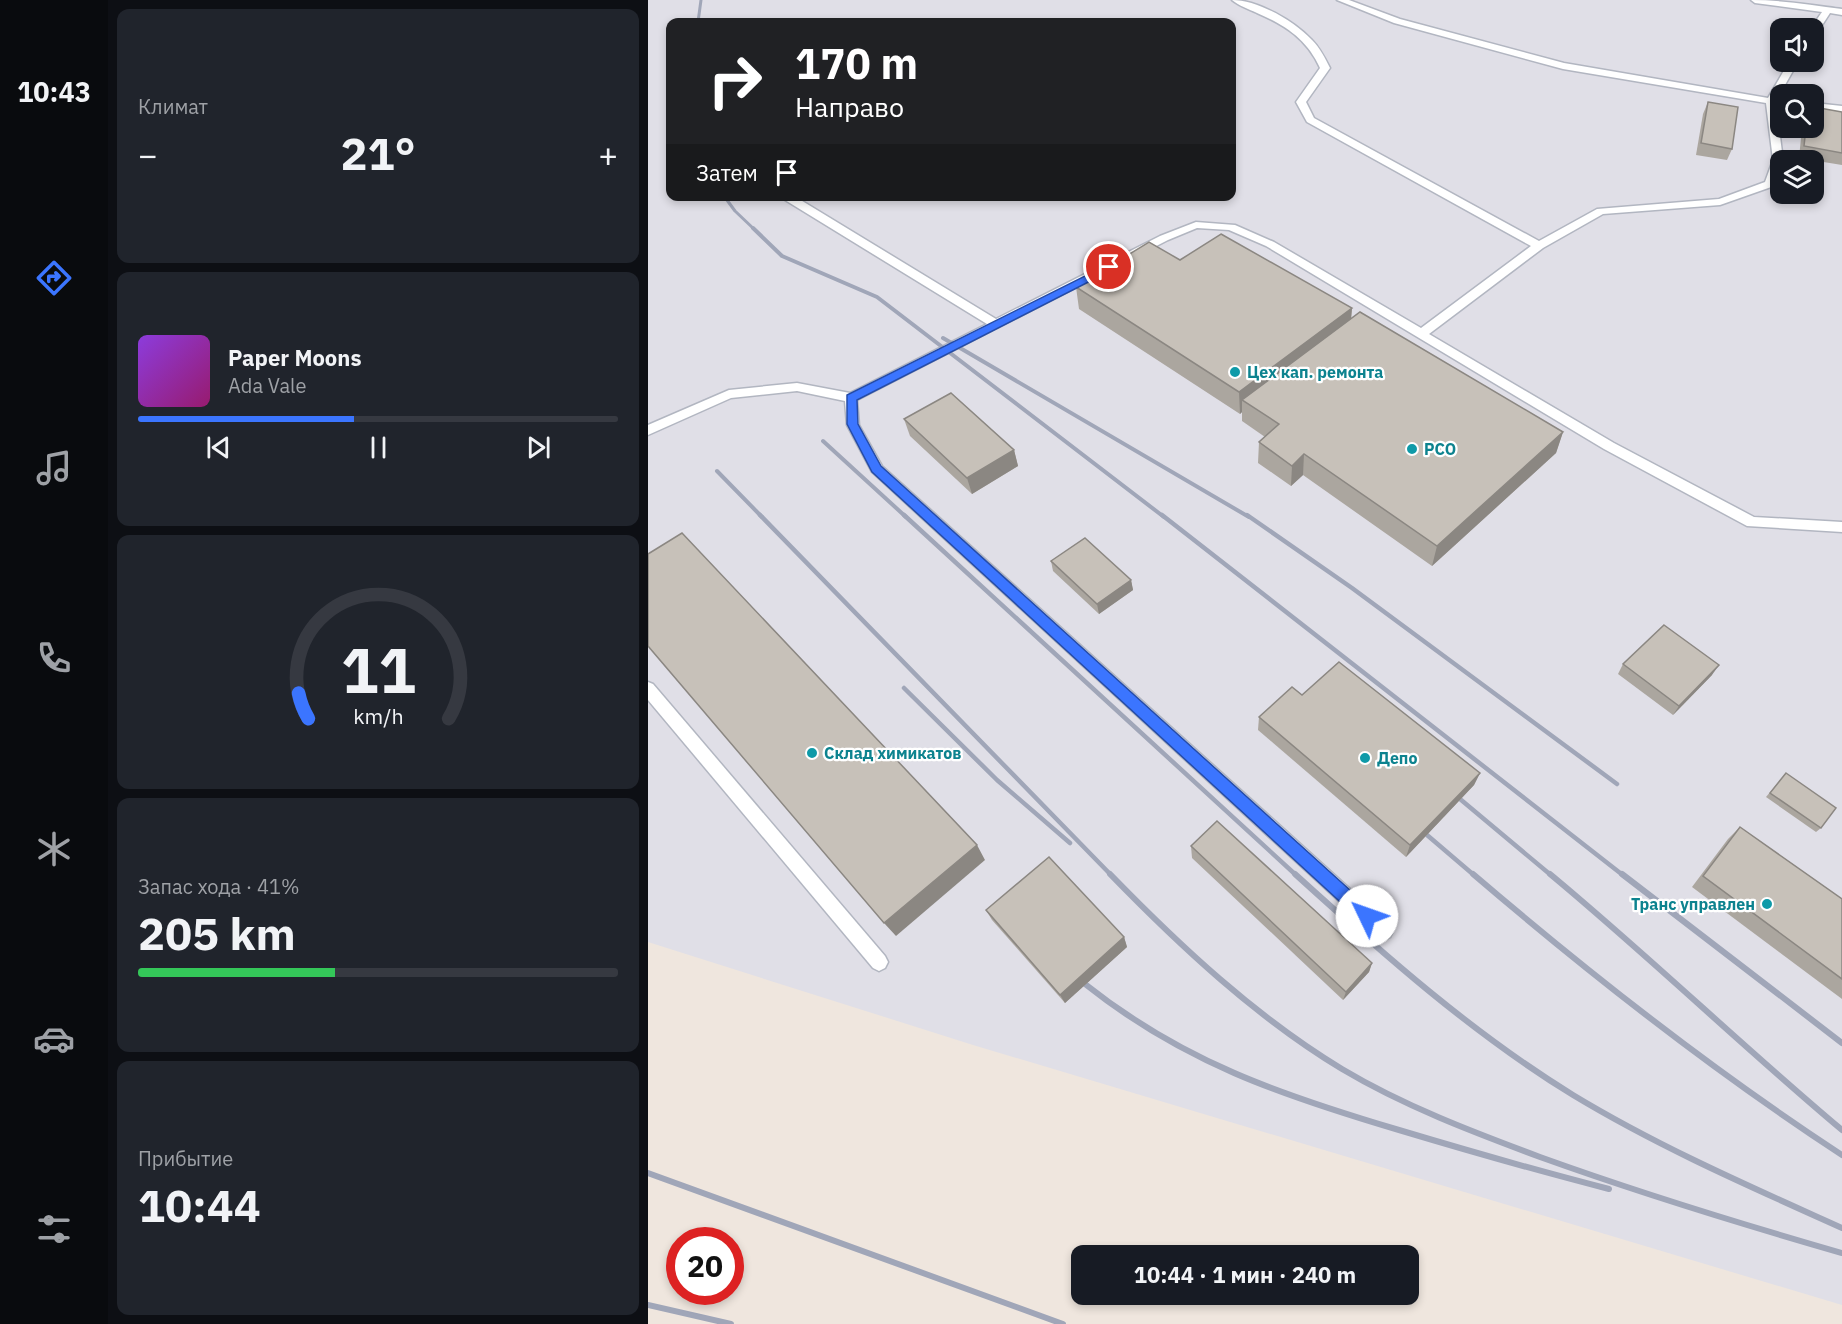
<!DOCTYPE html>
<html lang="ru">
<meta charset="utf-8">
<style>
body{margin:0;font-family:"IBM Plex Sans",sans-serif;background:#20242c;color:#f1f3f6;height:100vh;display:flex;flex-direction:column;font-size:22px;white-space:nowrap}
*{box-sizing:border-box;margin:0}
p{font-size:20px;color:#9ea1a6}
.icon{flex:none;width:33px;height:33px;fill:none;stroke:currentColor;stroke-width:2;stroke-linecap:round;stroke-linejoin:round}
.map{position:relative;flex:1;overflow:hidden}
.details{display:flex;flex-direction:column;gap:9px;padding:9px;background:#0d0f14;width:540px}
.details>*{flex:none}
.top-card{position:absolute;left:18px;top:18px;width:570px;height:183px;border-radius:12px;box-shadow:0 3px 9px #0003;background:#202124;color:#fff;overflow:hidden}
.buttons{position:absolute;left:1122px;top:18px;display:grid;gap:12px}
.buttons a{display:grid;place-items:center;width:54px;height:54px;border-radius:12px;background:#171b24;box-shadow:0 3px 9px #0003;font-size:30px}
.speed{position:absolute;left:18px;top:1227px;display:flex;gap:12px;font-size:30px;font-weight:700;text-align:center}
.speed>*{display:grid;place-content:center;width:78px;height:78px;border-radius:50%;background:#171b24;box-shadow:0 3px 9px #0003;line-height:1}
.speed .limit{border:9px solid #d22;background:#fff;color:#111}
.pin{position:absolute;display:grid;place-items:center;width:51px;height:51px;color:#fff;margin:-26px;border:3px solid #fff;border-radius:50%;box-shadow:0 2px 6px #0007}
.me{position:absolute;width:66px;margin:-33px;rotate:312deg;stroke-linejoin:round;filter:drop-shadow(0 0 4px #0008)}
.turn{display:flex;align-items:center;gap:21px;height:126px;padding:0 30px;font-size:27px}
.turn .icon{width:78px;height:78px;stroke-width:2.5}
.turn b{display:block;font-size:42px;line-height:51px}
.then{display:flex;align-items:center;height:57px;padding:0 30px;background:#0003;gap:12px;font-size:22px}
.big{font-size:45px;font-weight:700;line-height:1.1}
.details .card{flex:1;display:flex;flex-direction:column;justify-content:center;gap:9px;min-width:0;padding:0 21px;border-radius:12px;background:#20242c}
.details .dial{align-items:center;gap:0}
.dial svg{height:156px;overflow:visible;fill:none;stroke:#363941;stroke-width:7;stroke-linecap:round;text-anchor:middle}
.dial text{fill:#f1f3f6;stroke:none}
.song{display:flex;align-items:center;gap:18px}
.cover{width:72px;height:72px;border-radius:9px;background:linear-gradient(135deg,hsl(270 70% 55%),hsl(320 70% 35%))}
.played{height:6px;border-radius:3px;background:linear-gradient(90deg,#3b75ff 45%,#363941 45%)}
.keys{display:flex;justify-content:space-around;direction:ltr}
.heat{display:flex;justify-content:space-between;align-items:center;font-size:33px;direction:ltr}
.charge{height:9px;border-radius:4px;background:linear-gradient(90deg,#34c759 41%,#363941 0)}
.trip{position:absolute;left:423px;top:1245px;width:348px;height:60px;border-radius:12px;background:#171b24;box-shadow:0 3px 9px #0003;font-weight:700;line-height:60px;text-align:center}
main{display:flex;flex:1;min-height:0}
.tabs{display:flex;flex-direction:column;width:108px;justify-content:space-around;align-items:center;background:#090b0e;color:#9ea1a6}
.tabs .icon{width:42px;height:42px}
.tabs .on{color:#3b75ff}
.tabs b{font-size:27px;color:#f1f3f6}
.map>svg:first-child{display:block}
.industrial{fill:#e0dfe7;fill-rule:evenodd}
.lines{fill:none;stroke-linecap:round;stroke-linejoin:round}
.lane-casing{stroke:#b2b6c1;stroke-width:3}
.lane{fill:#fff;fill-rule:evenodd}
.rail-far3{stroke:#a0a6b8;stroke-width:3}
.rail-far2{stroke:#a0a6b8;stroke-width:4}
.rail-far1{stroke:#a0a6b8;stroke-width:4.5}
.rail{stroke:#a0a6b8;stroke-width:6}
.wall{fill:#aba69f}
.shaded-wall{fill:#8b8782}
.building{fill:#c7c1b9;stroke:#8b8782;stroke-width:1.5}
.route{fill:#3b75ff;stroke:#264ca6;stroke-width:1.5}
.culture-dot{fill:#0f9aa8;stroke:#fff;stroke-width:2}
.labels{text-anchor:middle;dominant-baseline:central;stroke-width:4.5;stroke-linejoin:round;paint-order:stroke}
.culture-label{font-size:16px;font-weight:bold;fill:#0d838f;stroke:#fff;text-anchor:start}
</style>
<main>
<nav class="tabs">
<b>10:43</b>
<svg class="icon on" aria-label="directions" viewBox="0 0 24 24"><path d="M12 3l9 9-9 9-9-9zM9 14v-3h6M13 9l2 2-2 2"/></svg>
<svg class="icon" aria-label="music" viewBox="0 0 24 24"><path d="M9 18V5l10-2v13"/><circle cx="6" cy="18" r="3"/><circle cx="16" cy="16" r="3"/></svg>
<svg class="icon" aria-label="phone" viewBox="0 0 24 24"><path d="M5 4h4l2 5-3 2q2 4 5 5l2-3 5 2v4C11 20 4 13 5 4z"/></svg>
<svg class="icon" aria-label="climate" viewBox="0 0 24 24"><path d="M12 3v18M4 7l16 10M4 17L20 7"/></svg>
<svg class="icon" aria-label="car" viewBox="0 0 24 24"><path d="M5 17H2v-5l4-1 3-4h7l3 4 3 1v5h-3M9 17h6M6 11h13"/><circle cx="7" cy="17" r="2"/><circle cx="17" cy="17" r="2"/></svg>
<svg class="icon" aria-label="filters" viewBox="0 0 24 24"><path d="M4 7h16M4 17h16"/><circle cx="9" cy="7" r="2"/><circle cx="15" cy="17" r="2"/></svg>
</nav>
<section class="details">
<div class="card"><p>Климат</p>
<div class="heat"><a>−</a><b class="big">21°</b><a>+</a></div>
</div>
<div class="card">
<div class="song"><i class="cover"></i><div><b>Paper Moons</b><p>Ada Vale</p></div></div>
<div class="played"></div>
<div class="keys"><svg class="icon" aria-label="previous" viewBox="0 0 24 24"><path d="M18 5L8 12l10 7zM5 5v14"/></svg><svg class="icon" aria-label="pause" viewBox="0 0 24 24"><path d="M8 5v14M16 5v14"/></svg><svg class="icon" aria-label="next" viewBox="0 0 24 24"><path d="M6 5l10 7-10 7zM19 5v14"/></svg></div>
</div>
<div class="card dial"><svg viewBox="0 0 100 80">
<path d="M14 69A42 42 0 1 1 86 69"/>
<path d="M14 69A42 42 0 0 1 9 56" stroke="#3b75ff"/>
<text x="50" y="56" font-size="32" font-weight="700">11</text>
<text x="50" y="72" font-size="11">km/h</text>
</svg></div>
<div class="card"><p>Запас хода · 41%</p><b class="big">205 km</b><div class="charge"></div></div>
<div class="card"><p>Прибытие</p><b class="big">10:44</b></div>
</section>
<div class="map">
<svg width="1194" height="1324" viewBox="0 0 1194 1324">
<rect width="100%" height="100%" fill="#efe6de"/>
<path class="industrial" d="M 0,0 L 1194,0 L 1194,1305 L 325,1045 L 0,942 ZM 22,22 L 584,22 L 584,196 L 22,196 ZM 1132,28 L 1166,28 L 1166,62 L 1132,62 ZM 1132,94 L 1166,94 L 1166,128 L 1132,128 ZM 1132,160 L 1166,160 L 1166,194 L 1132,194 Z"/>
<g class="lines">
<defs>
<g id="lane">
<path d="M 584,0 C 610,0 646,21 664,40 C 672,48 677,58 682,68 L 658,102 L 666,118 L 891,241 L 949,209 L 1071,199 L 1117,182 L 1125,160 L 1118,103 L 915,69 L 746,23 L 689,0 L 701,0 L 752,19 L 916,63 L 1120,98 L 1141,62 L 1150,62 L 1129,99 L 1132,99 L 1132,105 L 1128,105 L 1135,160 L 1132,160 L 1132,168 L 1126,186 L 1072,205 L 955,214 L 895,248 L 781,334 L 966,443 L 1106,517 L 1194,522 L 1194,532 L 1099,526 L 956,449 L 618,246 L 581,230 L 549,228 L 520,240 L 209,400 L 211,425 L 234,466 L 742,925 L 745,931 L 742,937 L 736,940 L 730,937 L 224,472 L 199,425 L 197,401 L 149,391 L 83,398 L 0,435 L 0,425 L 81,390 L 149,383 L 202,393 L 339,324 L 137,200 L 137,196 L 146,196 L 348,319 L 512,236 L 548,222 L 587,225 L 626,242 L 773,328 L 883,246 L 659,122 L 648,102 L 672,68 C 659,39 637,25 609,13 C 601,9 591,6 584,0 Z"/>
<path d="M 1103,0 C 1134,0 1164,5 1194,9 L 1194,15 L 1182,13 L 1169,33 L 1166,34 L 1166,28 L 1163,28 L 1174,12 L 1107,3 Z"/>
<polygon points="1166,103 1194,106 1194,112 1166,109"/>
<polygon points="0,682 5,684 237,956 240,962 237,968 231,971 225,968 0,700"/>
</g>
</defs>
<use href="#lane" class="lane-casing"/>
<use href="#lane" class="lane"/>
<g class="rail-far3">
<polyline points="50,22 53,0"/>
<polyline points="76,196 87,211 107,230"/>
</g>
<g class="rail-far2">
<polyline points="105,228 134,256 229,297 516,517"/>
<polyline points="295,338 601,517"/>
<polyline points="175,441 258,517"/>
<polyline points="69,471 114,517"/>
</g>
<g class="rail-far1">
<polyline points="112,515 464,876"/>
<polyline points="256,515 649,876"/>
<polyline points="514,515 976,876"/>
<polyline points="599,515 704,588 969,784"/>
<polyline points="256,688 349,780 422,843"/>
<polyline points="812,799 904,876"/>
<polyline points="779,835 827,876"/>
</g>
<g class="rail">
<path d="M 462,874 C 532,946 608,1017 694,1069 C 756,1106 825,1132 892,1157 C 992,1193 1093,1224 1194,1253"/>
<path d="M 647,874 C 734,953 824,1033 925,1095 C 1011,1147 1103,1187 1194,1228"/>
<path d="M 825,874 C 943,975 1064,1070 1194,1155"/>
<path d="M 902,874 C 1002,957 1095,1047 1194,1130"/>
<polyline points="974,874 1194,1043"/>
<path d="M 437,984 C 535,1062 633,1095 751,1130 C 821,1151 891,1171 961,1189"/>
<polyline points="0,1173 415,1324"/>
<polyline points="0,1305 83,1324"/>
</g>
</g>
<g class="wall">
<polygon points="1060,102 1084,149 1079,160 1048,155 1055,114"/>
<polygon points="1194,112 1194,165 1151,158 1154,128 1166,128"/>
<polygon points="532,260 704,308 703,319 915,432 908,453 784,566 655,475 643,486 610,463 611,442 617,437 594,421 594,412 592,414 431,309 428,287"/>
<polygon points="256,419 366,450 370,466 324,494 262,436"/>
<polygon points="403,561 483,580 485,590 451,614 405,571"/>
<polygon points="975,664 1064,675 1025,715 970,674"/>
<polygon points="654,695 832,773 826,785 758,857 610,730 611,717"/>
<polygon points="1138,773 1173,828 1168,832 1118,797"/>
<polygon points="1092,827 1194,899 1194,999 1044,887 1080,839"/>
<polygon points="543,846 724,963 721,972 695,1000 544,858"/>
<polygon points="338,910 476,937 479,947 417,1003 344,920"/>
</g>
<g class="shaded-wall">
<polygon points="704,308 702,330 594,400 594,412 592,414 591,392"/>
<polygon points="915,432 908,453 784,566 789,546"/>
<polygon points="366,450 370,466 324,494 319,478"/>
<polygon points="656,454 655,475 643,486 644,466"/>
<polygon points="483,580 485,590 451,614 449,604"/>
<polygon points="1071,665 1064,675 1025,715 1031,706"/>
<polygon points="832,773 826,785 758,857 762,845"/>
<polygon points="329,845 337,860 248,936 236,923"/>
<polygon points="476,937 479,947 417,1003 412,995"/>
<polygon points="724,963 721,972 695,1000 698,992"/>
</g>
<g class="building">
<polygon points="1060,102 1090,107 1084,149 1053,143"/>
<polygon points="1166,107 1194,112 1194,153 1156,146 1158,128 1166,128"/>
<polygon points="573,234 704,308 591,392 428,287 501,242 532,260"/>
<polygon points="712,312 915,432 789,546 656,454 644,466 611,442 631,424 594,400"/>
<polygon points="303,393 366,450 319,478 256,419"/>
<polygon points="34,533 329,845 236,923 0,646 0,554"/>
<polygon points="437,538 483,580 449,604 403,561"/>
<polygon points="1016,625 1071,665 1031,706 975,664"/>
<polygon points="691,662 832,773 762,845 611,717 644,687 654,695"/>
<polygon points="1138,773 1188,808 1173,828 1122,793"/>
<polygon points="569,821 724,963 698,992 543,846"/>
<polygon points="1092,827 1194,899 1194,979 1055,876"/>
<polygon points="401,857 476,937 412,995 338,910"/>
</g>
<polygon class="route" points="461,264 464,265 464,270 209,400 210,424 233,466 724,910 727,916 724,921 719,923 713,921 224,472 199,424 199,395"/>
<g class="culture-dot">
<circle cx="587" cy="372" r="6"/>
<circle cx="764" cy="449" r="6"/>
<circle cx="164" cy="753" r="6"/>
<circle cx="717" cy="758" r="6"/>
<circle cx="1119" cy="904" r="6"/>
</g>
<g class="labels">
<g class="culture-label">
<text x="599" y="372">Цех кап. ремонта</text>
<text x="776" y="449">РСО</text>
<text x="176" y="753">Склад химикатов</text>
<text x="729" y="758">Депо</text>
<text x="1107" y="904" text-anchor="end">Транс управлен</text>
</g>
</g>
</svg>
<div class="buttons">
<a><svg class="icon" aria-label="sound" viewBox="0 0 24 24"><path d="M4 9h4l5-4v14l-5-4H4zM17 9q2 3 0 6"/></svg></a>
<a><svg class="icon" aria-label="search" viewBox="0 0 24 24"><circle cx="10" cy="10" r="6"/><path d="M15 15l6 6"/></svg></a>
<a><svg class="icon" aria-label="layers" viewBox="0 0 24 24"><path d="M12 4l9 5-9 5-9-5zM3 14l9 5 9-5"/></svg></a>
</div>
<div class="speed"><div class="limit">20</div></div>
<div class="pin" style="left:461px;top:267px;background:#d93025"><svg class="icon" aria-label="arrive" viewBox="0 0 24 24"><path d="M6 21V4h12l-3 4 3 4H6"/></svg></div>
<svg class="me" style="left:719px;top:916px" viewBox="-20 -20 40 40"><circle r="19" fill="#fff"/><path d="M0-13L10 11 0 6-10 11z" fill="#3b75ff"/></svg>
<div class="trip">10:44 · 1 мин · 240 m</div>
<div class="top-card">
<div class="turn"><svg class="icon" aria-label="right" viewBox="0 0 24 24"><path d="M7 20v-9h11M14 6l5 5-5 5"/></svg><div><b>170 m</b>Направо</div></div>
<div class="then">Затем<svg class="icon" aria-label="arrive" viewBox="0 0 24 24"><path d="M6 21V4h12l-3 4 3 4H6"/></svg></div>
</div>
</div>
</main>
